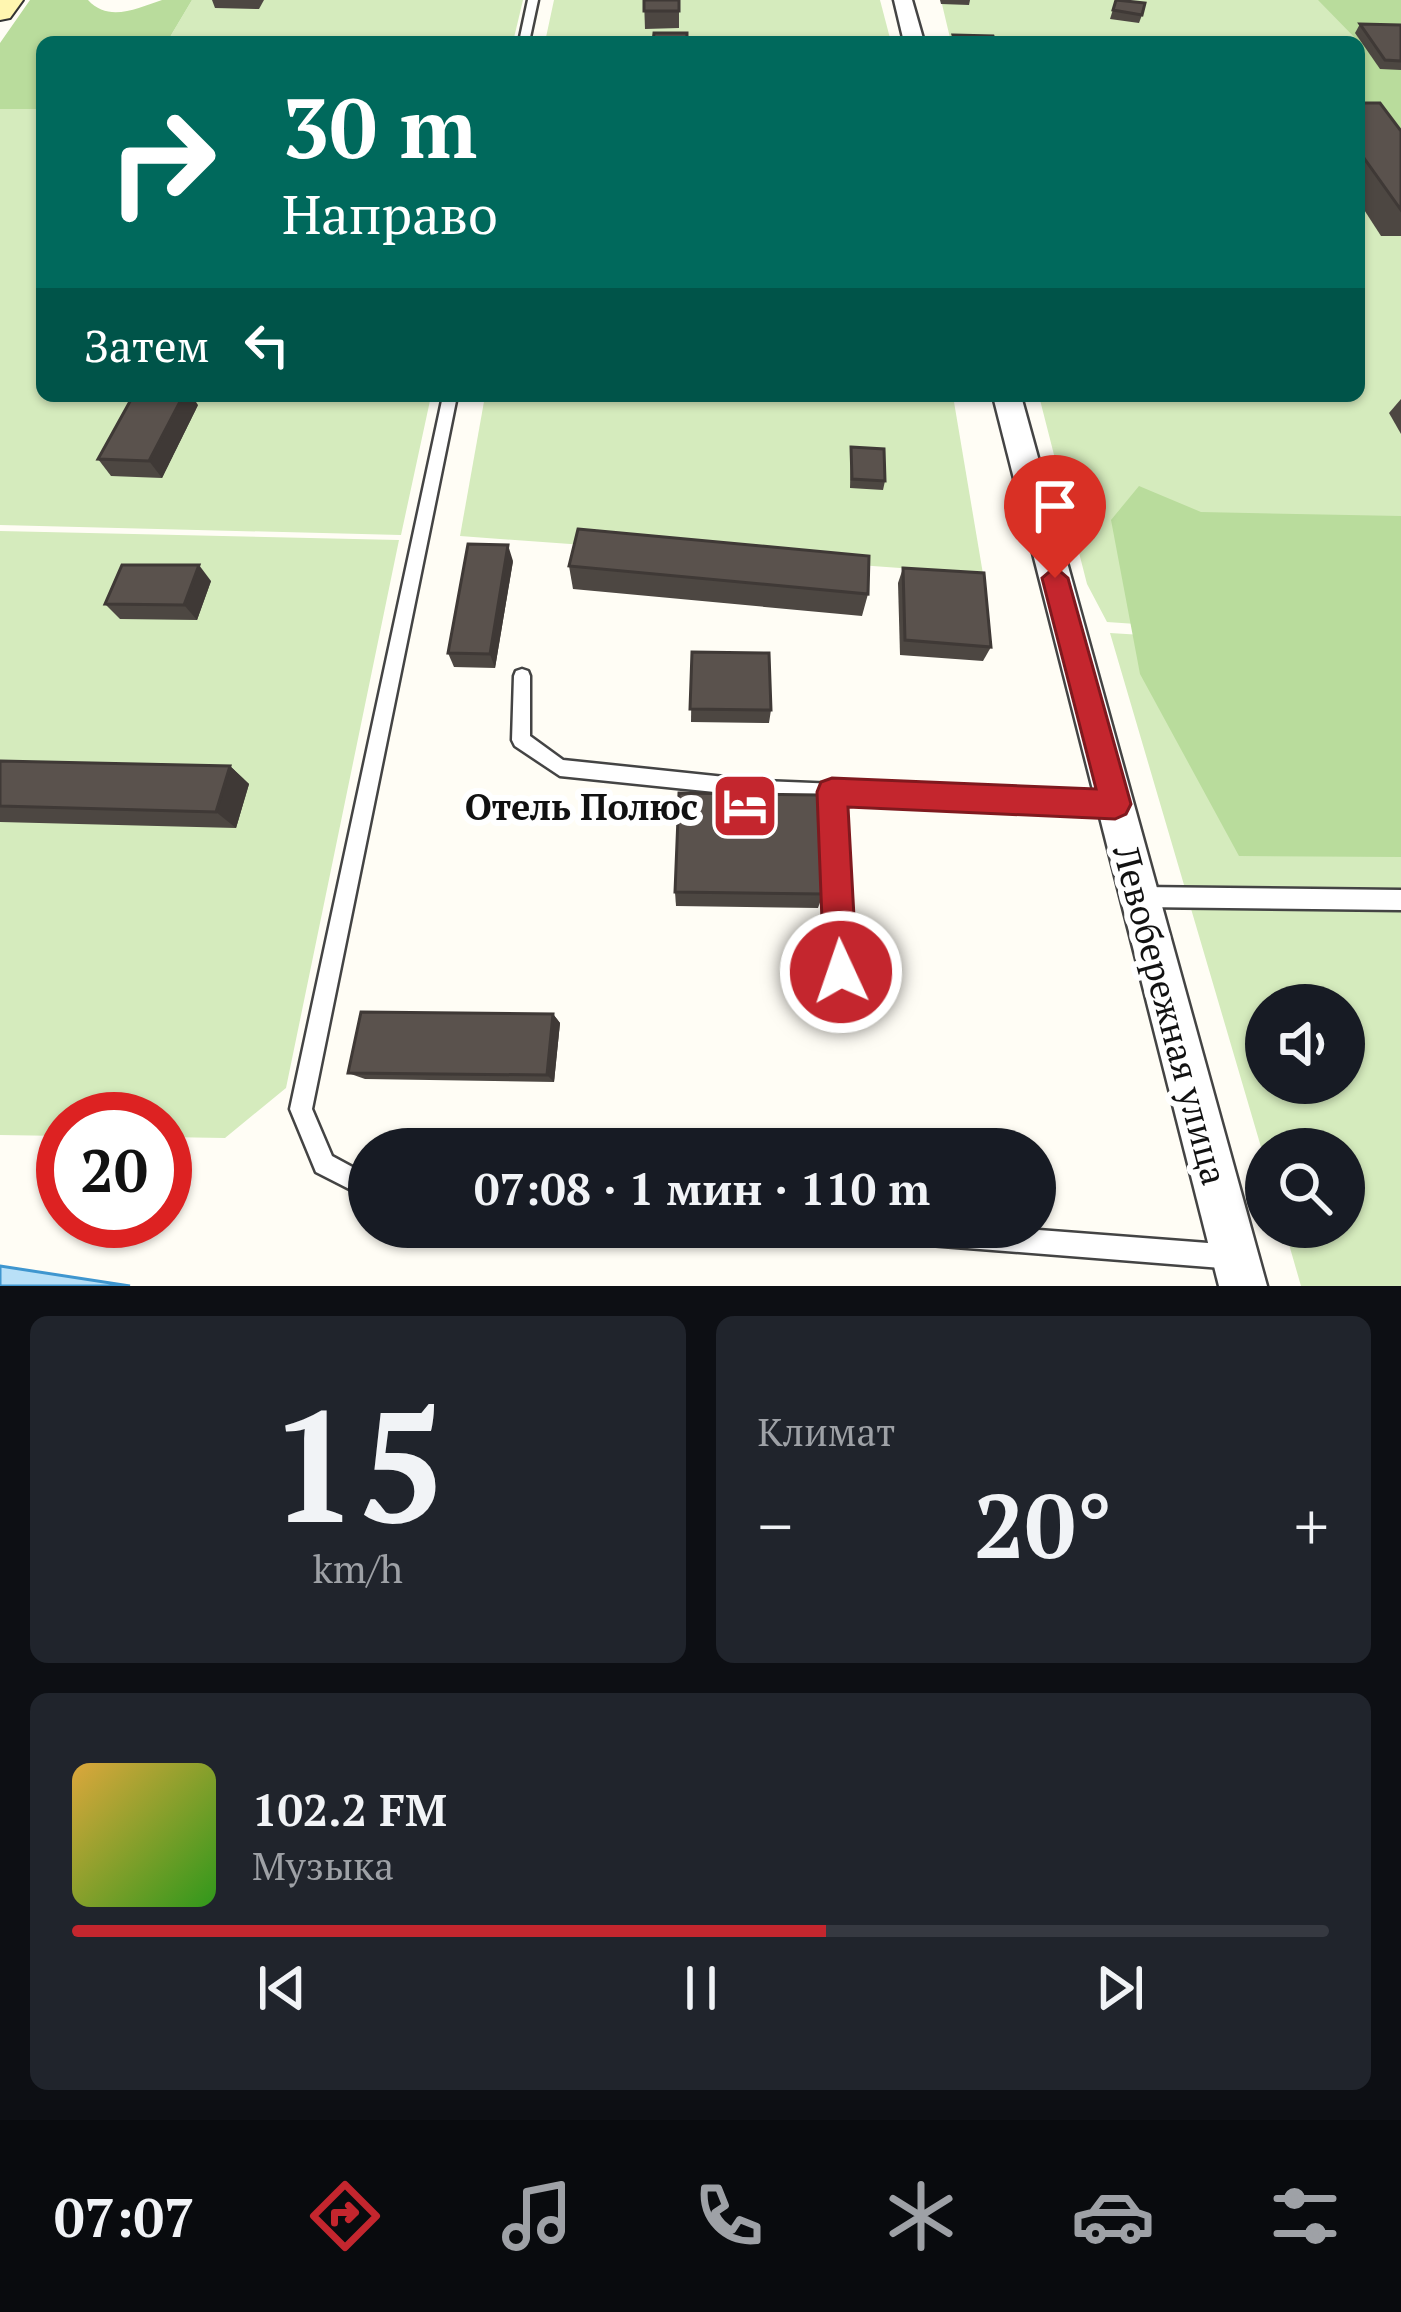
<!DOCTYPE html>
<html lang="ru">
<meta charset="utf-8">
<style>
body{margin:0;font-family:"PT Serif",serif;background:#20242c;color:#f1f3f6;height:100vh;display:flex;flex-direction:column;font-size:45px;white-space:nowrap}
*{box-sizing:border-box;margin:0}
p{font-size:39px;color:#9ea1a6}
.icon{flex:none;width:66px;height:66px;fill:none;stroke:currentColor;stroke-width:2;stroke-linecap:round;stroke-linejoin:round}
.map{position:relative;height:1286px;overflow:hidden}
.panel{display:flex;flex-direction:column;gap:30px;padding:30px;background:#0d0f14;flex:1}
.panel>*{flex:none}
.banner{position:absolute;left:36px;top:36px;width:1329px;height:366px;border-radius:18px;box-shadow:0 3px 9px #0004;background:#00695c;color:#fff;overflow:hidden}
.fabs{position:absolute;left:1245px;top:984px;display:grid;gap:24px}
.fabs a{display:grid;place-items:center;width:120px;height:120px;border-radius:50%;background:#171b24;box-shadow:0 3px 9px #0004;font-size:60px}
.speed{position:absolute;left:36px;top:1092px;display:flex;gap:24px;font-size:60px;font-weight:700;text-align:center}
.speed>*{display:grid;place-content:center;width:156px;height:156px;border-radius:50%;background:#171b24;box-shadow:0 3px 9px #0004;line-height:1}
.speed .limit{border:18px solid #d22;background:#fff;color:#111}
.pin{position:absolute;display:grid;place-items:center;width:102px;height:102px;color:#fff;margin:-123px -51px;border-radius:50% 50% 50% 0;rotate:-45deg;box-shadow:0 0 12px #0007}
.pin .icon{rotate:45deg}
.me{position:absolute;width:132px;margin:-66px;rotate:357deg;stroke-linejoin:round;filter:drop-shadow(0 0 9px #0008)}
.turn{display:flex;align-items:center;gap:42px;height:252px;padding:0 48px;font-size:54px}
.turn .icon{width:156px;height:156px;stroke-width:2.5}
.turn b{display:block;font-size:84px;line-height:102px}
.then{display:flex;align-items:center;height:114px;padding:0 48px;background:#0003;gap:24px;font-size:45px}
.big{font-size:90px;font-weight:800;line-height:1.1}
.panel .card{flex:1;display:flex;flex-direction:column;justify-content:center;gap:18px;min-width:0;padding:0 42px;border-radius:18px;background:#20242c}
.panel .dial{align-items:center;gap:0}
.dial b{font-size:156px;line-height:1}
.song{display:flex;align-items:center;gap:36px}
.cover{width:144px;height:144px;border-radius:18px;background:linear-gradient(135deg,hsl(40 70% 55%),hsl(110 70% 35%))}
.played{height:12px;border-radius:6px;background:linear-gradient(90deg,#c4262e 60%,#363941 60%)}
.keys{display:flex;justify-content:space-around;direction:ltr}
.heat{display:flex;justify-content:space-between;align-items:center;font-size:66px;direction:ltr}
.panel .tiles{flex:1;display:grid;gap:30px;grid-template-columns:1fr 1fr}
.card:last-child{grid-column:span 2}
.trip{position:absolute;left:348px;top:1128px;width:708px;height:120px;border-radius:60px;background:#171b24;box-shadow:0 3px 9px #0004;font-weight:800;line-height:120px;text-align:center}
.tab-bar{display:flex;height:192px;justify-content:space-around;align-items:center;background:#090b0e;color:#9ea1a6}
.tab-bar .icon{width:84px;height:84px}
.tab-bar .selected{color:#c4262e}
.tab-bar b{font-size:54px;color:#f1f3f6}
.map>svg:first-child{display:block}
.green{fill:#d5ebbd;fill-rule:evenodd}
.forest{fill:#b9dc9c}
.water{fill:#b9e0f7;stroke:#3f96cf;stroke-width:3}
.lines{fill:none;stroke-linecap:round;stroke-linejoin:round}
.service-casing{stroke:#444;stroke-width:5}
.minor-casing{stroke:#444;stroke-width:5}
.secondary-casing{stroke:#333;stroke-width:4}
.service{fill:#fff;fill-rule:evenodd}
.minor{fill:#fff;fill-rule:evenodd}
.secondary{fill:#fff6b0;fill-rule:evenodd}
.wall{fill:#4d4742}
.shaded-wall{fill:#3f3936}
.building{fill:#5a524d;stroke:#3f3936;stroke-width:3}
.route{fill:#c4262e;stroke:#7f191e;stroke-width:3}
.labels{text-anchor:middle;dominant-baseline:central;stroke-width:12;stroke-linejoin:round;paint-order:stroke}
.poi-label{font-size:36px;font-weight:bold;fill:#111;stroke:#fff;text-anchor:end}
.street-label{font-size:36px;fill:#111;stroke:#fff}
</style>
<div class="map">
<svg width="1401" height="1286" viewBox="0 0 1401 1286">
<rect width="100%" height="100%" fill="#fffdf5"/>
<g class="green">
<polygon points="192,0 523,0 513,42 167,42"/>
<polygon points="554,0 880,0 891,42 545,42"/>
<polygon points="941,0 1335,0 1401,70 1359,80 1359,42 951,42"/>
<polygon points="0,109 42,109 42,396 431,396 401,535 0,525"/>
<polygon points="1359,116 1401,175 1401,642 1107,622 1087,584 1039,396 1359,396"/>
<polygon points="485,396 953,396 983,574 460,536"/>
<polygon points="0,531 399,540 286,1088 225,1138 165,1137 165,1119 63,1119 63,1136 0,1135"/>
<path d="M 1110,633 L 1401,651 L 1401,1286 L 1301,1286 L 1284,1227 L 1344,1227 L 1344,1149 L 1266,1149 L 1266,1164 ZM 1266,1005 L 1344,1005 L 1344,1083 L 1266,1083 Z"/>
</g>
<g class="forest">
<path d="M 30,0 L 88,0 C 109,23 137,8 162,0 C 170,0 183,0 192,0 L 167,42 L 42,42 L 42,109 L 0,109 L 0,43 Z"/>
<path d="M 1318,0 L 1401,0 L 1401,175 C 1378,143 1337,97 1365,57 L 1359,42 Z"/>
<polygon points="1139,486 1201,512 1401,516 1401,857 1239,856 1140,674 1111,520"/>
</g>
<polygon class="water" points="0,1266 130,1286 0,1286"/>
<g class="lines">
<defs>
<g id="service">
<polygon points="528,0 538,0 529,42 519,42"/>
<polygon points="443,396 457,396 312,1109 332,1156 369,1176 369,1199 316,1172 290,1109"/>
<polygon points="522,669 528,671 530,676 530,736 563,760 763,781 1115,795 1121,798 1124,804 1121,810 1115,813 842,801 853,1016 850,1023 843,1026 836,1023 833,1016 823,800 763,797 560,776 515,746 512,740 514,676 516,671"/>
<polygon points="1140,887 1401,890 1401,910 1140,907 1133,904 1130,897 1133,890"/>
<polygon points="841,1227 1001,1227 1234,1245 1242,1249 1246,1257 1242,1265 1234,1269 853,1239 845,1235"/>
</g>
<g id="minor">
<polygon points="894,0 912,0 924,42 904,42"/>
<polygon points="993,396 1021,396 1267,1286 1219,1286"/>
</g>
<polygon id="secondary" points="0,0 23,0 10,18 0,20"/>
</defs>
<use href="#service" class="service-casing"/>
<use href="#minor" class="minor-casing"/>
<use href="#secondary" class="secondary-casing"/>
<use href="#service" class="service"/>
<use href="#minor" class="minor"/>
<use href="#secondary" class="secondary"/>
</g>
<g class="wall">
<polygon points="212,0 264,0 259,9 215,8"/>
<polygon points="644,0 679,0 679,28 645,29"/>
<polygon points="940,0 970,0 969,5 941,4"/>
<polygon points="1116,0 1142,15 1139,23 1110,19"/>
<polygon points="1360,24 1401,25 1401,70 1380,69 1355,33"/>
<polygon points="1359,103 1401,131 1401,236 1381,236 1359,202"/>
<polygon points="1401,399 1401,434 1389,413"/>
<polygon points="198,405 162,478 111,476 98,459"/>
<polygon points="851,447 885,481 883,490 850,488"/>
<polygon points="513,561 495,668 454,667 448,653"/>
<polygon points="569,566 868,594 862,616 573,589"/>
<polygon points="903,568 991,647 983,661 900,655 898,583"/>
<polygon points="211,581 197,620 120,619 105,604"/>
<polygon points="692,652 771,710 769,723 691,722"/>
<polygon points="0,761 230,766 249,784 236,828 0,822"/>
<polygon points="675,892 823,894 818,908 676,906"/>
<polygon points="553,1014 560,1023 554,1082 365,1079 348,1073"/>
</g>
<g class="shaded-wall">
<polygon points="183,396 192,396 198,405 162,478 149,461"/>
<polygon points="508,545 513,561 495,668 490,654"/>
<polygon points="199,565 211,581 197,620 184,605"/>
<polygon points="230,766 249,784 236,828 216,812"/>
<polygon points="553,1014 560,1023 554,1082 547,1075"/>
</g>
<g class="building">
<rect x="644" y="0" width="35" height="11"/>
<polygon points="1116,0 1145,3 1142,15 1113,10"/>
<polygon points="1360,24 1401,25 1401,61 1385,60"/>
<polygon points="654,33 687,33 687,42 653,42"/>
<polygon points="953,35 993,36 995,42 955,42"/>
<polygon points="1359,103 1380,103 1401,131 1401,210 1359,151"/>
<polygon points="133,396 183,396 149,461 98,459"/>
<polygon points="851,447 884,449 885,481 852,479"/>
<polygon points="578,529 869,556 868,594 569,566"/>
<polygon points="468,544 508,545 490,654 448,653"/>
<polygon points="122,565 199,565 184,605 105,604"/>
<polygon points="903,568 984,573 991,647 905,640"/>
<polygon points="692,652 769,653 771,710 690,709"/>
<polygon points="0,761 230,766 216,812 0,806"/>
<polygon points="679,793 818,795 823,894 675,892"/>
<polygon points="361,1012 553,1014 547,1075 348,1073"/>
</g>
<polygon class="route" points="1055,567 1068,578 1131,804 1126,814 1115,819 848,807 857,972 852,984 841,988 829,984 824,972 817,792 821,782 832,778 1096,789 1042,578"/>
<defs>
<symbol id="hotel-square" viewBox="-11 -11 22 22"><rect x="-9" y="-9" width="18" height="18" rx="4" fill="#c4262e" stroke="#fff"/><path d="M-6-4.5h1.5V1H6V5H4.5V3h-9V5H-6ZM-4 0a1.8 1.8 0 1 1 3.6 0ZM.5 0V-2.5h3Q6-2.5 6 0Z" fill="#fff"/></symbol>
</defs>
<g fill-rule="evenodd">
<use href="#hotel-square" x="707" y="768" width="76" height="76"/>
</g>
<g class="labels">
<g class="poi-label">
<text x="698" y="806">Отель Полюс</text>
</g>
<g class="street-label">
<text transform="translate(1171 1015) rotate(75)">Левобережная улица</text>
</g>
</g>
</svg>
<div class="fabs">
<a><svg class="icon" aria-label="sound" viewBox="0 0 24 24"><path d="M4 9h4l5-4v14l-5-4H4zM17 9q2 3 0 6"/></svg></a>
<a><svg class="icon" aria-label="search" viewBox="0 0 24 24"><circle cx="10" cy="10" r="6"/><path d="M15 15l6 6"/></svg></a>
</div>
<div class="speed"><div class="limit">20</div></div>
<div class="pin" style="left:1055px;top:578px;background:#d93025"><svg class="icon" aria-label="arrive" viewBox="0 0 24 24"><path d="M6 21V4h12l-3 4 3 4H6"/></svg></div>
<svg class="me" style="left:841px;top:972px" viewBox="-20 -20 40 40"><circle r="17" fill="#c4262e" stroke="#fff" stroke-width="3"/><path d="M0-11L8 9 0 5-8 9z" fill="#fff"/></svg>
<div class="trip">07:08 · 1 мин · 110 m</div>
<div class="banner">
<div class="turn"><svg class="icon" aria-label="right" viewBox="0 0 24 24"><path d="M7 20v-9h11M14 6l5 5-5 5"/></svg><div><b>30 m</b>Направо</div></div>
<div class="then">Затем<svg class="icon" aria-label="left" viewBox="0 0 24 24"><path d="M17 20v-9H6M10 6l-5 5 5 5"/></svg></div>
</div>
</div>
<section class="panel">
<div class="tiles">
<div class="card dial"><b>15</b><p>km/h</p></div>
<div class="card"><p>Климат</p>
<div class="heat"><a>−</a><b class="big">20°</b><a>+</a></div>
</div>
<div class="card">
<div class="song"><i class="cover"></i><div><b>102.2 FM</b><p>Музыка</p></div></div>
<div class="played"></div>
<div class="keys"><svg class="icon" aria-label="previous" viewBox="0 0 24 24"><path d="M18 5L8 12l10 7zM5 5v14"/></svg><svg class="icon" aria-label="pause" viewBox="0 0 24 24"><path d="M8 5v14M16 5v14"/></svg><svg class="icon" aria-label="next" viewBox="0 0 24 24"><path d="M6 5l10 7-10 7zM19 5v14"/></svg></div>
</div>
</div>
</section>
<nav class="tab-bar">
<b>07:07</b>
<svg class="icon selected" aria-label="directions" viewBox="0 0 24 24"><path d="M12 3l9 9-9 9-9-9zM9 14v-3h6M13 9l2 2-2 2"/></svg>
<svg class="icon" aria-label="music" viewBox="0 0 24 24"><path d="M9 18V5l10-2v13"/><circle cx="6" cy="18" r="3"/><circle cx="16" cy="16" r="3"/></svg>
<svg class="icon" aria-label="phone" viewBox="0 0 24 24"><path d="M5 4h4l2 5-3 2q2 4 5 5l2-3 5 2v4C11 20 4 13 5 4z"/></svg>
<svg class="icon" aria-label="climate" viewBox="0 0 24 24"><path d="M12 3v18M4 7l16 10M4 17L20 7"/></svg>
<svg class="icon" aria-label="car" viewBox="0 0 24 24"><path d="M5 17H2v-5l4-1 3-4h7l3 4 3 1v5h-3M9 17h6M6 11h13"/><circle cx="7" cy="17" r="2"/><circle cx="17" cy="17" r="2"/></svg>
<svg class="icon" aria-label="filters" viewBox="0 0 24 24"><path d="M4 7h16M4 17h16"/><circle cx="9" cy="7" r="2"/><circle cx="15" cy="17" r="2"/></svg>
</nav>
